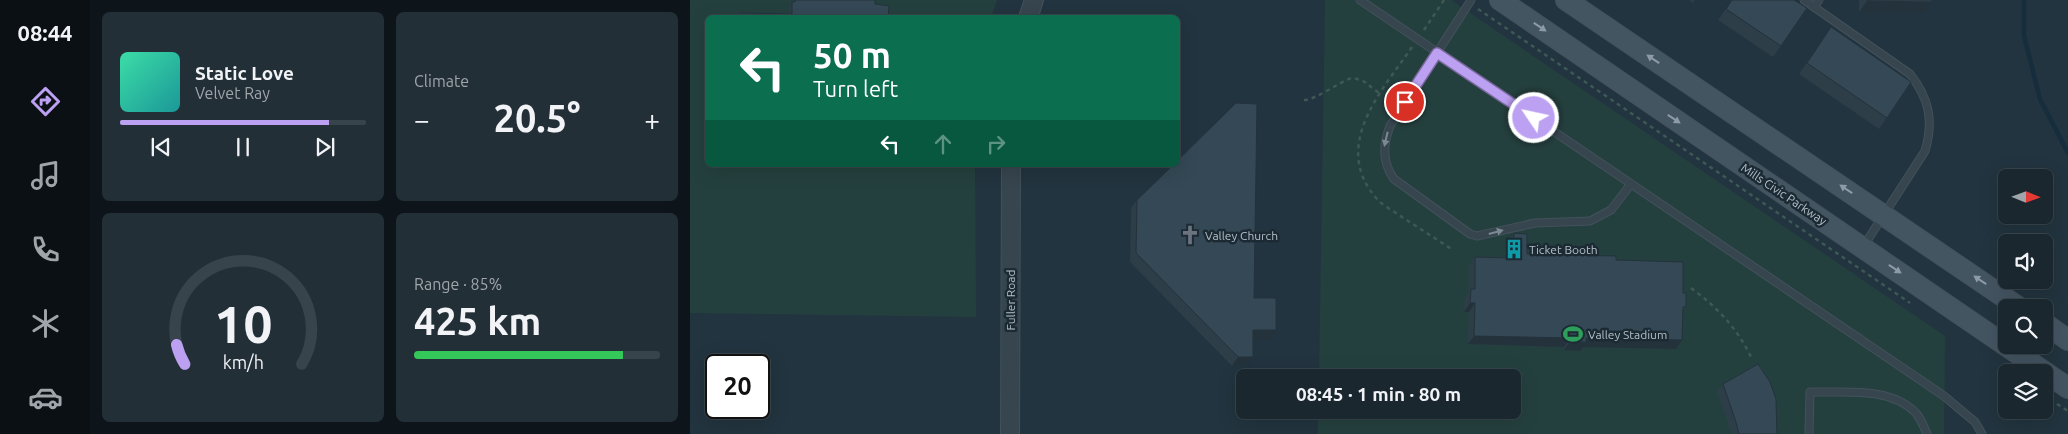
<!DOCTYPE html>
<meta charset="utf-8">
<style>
body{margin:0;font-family:Ubuntu,sans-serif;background:#232f37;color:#f1f3f6;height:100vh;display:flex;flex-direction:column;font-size:19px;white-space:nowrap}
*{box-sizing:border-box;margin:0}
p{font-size:16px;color:#9fa5aa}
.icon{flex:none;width:28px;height:28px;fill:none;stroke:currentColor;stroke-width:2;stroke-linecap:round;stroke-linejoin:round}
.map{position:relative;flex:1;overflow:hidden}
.drawer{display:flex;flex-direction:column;gap:12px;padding:12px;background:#0e151a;width:600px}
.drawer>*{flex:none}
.guide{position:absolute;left:15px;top:15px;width:475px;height:152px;border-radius:8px;box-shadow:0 5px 20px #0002,0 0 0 1px #38444b;background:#0b6e4f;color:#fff;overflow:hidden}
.needle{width:32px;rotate:91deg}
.buttons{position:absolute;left:1308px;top:169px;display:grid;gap:10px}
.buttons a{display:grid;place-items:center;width:55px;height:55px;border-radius:8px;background:#1a272f;box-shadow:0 5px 20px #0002,0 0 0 1px #38444b;font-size:25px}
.speed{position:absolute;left:15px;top:354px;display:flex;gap:10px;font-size:25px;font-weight:700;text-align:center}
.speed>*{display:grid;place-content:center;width:65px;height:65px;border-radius:50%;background:#1a272f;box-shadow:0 5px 20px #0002,0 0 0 1px #38444b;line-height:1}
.speed .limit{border:2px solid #111;border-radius:8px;background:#fff;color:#111}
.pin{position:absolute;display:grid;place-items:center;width:42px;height:42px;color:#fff;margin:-21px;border:2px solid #fff;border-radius:50%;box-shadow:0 1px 5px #0007}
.me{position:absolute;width:55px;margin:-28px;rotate:304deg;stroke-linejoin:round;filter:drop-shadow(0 0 4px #0008)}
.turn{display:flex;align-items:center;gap:18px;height:105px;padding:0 25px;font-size:22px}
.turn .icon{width:65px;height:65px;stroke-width:2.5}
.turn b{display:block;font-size:35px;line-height:42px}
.lanes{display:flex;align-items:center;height:48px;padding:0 25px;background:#0003;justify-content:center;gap:25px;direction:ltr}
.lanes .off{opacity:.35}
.big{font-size:38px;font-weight:600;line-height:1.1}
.drawer .card{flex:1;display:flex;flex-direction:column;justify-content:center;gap:8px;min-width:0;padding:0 18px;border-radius:8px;background:#232f37}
.drawer .dial{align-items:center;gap:0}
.dial svg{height:130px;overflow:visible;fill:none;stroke:#38444b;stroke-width:7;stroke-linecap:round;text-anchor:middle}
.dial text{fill:#f1f3f6;stroke:none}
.song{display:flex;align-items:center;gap:15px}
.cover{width:60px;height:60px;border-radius:8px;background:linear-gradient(135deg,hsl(160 70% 55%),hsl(180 70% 35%))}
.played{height:5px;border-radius:2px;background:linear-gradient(90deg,#bca0f2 85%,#38444b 85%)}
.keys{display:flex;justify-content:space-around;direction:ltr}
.heat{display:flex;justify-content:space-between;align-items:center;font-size:28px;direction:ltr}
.charge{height:8px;border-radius:4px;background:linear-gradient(90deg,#34c759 85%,#38444b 0)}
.drawer .tiles{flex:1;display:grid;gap:12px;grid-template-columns:repeat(2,1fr)}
.trip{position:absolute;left:546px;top:369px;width:285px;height:50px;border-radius:8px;background:#1a272f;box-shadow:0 5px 20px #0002,0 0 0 1px #38444b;font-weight:600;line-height:50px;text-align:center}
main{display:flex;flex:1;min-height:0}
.tabs{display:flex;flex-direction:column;width:90px;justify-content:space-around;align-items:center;background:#0a1013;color:#9fa5aa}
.tabs .icon{width:35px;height:35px}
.tabs .on{color:#bca0f2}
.tabs b{font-size:22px;color:#f1f3f6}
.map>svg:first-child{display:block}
.green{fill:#24403e}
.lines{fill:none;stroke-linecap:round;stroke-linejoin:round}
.stream{stroke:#152d3d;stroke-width:4.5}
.service-casing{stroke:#43515b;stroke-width:9}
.tertiary-casing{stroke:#43515b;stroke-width:20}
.secondary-casing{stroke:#43515b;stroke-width:22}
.path{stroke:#3d5855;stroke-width:2.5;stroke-dasharray:4 4;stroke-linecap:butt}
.service{stroke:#37454f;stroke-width:7}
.tertiary{stroke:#37454f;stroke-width:18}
.secondary{stroke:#445562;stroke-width:20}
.wall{fill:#2d3e49}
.shaded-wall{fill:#24323c}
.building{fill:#344855;stroke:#24323c}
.oneway{fill:#8c9ba6}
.oneway2{fill:#7b8993}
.route-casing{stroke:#7a689d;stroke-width:12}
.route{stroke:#bca0f2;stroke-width:9}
.labels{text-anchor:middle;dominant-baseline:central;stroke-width:5;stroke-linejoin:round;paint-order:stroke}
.street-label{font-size:12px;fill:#b3c0ca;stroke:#1c2a34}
.poi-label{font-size:12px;fill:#b3c0ca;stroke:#1c2a34;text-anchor:start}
</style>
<main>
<nav class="tabs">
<b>08:44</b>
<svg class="icon on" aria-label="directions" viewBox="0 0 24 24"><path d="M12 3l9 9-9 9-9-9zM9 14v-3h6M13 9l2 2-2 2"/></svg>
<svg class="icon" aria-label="music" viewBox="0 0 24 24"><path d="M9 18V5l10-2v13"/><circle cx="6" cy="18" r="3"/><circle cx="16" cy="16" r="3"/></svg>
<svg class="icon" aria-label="phone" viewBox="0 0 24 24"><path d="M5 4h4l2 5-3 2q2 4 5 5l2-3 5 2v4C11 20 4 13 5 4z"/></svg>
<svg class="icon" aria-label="climate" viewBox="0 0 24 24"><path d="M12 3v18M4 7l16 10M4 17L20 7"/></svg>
<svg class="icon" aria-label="car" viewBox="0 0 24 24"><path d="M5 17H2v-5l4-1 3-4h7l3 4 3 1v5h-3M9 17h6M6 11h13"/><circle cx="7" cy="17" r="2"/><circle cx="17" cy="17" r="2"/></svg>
</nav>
<section class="drawer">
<div class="tiles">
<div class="card">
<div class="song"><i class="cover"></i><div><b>Static Love</b><p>Velvet Ray</p></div></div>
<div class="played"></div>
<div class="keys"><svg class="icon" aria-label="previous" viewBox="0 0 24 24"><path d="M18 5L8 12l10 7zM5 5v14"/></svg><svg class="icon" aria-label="pause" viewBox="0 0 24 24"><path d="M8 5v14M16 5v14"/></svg><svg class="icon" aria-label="next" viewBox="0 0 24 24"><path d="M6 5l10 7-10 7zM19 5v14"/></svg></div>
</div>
<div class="card"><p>Climate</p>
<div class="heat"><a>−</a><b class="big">20.5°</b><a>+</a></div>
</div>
<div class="card dial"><svg viewBox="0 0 100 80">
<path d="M14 69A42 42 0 1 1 86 69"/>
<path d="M14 69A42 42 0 0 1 9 57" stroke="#bca0f2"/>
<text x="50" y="56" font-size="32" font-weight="700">10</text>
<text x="50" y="72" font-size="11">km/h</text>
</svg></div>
<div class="card"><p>Range · 85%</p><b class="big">425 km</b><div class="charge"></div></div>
</div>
</section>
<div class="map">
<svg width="1378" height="434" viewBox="0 0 1378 434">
<rect width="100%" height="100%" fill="#22343f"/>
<g class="green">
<polygon points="0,0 307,0 301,17 18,18 18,165 285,165 286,317 0,313"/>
<polygon points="635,0 761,0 1255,336 1254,434 628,434 628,410 822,410 822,378 629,377"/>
</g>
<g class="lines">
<polyline class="stream" points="1334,0 1334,36 1350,99 1378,153"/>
<defs>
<g id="service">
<polyline points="670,0 1254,396 1285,422 1292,434"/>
<path d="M 781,0 L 700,126 C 693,144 692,163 704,179 L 780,234 L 787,236 L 845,223 L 900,221 L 921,210 L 941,184"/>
<path d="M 1114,0 L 1220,74 C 1239,98 1244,121 1235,151 L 1173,247"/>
<polyline points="1124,7 1129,0"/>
<path d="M 1119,434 L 1120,392 C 1154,393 1200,386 1226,413 C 1231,419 1234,427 1237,434"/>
</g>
<g id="tertiary">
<polyline points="338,18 344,0"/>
<polyline points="320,434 321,165"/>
</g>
<g id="secondary">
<polyline points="810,0 1378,388"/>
<polyline points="876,0 1330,308"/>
<polyline points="1354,323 1378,340"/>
</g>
</defs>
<use href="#service" class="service-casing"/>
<use href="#tertiary" class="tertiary-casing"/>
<use href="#secondary" class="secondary-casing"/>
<g class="path">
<polyline points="788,9 1220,303"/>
<polyline points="734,30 754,0"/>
<path d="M 722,47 C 692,91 640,146 687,199 C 693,206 704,211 712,217 C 729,228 746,239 763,250"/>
<path d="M 614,100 C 625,100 648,83 661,78 C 678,80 677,86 691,94"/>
<path d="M 1001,288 C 1027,307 1047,328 1061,357"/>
<polyline points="1367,404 1378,411"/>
</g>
<use href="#service" class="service"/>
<use href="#tertiary" class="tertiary"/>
<use href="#secondary" class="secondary"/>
</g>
<g class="wall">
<polygon points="104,0 185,0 185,4 198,18 49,18 49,16 50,13 100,14 100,5 102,2 104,2"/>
<polygon points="999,0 1005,0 1003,3"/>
<polygon points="1042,0 1117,8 1083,57 1028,20"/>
<polygon points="1169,0 1242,0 1242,2 1234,13 1169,12"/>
<polygon points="1141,27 1221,82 1189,129 1109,74"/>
<polygon points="447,200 564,298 580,339 563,339 557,366 542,366 440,262 441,208"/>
<polygon points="824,233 837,254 926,260 993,293 996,307 992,313 992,340 986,349 893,347 890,351 874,350 874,347 778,344 779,312 774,312 775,298 779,292 779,266 785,257 817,258 818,242"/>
<polygon points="1033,384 1087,434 1042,434 1027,392"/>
</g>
<g class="shaded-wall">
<polygon points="1177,1 1242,2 1234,13 1169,12"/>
<polygon points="780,303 785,303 779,312 774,312"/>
<polygon points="563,330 586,330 580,339 557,339"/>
<polygon points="784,336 881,338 874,347 778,344"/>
<polygon points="896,338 992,340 986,349 893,347 890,351 874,350 880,342"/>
<polygon points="548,357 563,357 557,366 542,366"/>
</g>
<g class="building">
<polygon points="105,0 185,0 185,4 199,6 198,18 50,18 50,13 102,14 102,2 105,2"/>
<polygon points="1042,0 1104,0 1117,8 1091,46 1036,9"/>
<polygon points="1177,0 1242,0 1242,2 1177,1"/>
<polygon points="1141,27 1221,82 1197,118 1117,63"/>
<polygon points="546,103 567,104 564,298 586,298 586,330 563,330 563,357 548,357 446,253 447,200 483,165 488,165 488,160"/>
<polygon points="824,233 837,234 837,254 926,256 926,260 993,262 993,293 996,293 996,307 993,307 992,340 896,338 896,342 880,342 881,338 784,336 785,303 780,303 781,289 785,289 785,257 823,258"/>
<polygon points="1068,364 1080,382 1086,399 1087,434 1049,434 1046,422 1033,384"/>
</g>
<defs><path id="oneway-solid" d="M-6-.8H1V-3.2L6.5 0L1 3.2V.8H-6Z" transform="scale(1.25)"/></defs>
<g class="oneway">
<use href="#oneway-solid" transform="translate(850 27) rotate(34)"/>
<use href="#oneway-solid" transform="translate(963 59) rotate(-146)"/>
<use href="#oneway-solid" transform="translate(984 119) rotate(34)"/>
<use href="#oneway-solid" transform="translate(1156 189) rotate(-146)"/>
<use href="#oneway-solid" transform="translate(1205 269) rotate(34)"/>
<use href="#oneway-solid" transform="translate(1290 280) rotate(-146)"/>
</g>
<g class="oneway2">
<use href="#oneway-solid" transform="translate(696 139) rotate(103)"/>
<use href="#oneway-solid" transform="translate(806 232) rotate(-15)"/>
</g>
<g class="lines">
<defs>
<polyline id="route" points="715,102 747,53 844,118"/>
</defs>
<use href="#route" class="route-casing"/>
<use href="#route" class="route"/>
</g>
<defs>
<symbol id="church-bare" viewBox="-9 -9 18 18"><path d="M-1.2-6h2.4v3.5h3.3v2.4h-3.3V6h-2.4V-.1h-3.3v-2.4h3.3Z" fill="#6b7280" stroke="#1c2a34" stroke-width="2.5" paint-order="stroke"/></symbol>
<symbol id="building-bare" viewBox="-9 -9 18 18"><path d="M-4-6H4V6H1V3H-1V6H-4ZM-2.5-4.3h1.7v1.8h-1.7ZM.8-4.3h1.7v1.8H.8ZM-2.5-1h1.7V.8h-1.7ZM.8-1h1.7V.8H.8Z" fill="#0f9aa8" stroke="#1c2a34" stroke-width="2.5" paint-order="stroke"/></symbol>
<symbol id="stadium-bare" viewBox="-9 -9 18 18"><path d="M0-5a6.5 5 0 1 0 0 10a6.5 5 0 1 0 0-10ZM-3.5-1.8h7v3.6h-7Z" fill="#2e9e5b" stroke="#1c2a34" stroke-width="2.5" paint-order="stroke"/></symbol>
</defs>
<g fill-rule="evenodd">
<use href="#church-bare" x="486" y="221" width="28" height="28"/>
<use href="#building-bare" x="810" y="235" width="28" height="28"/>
<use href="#stadium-bare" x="869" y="320" width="28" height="28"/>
</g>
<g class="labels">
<g class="street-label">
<text transform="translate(1094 194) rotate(34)">Mills Civic Parkway</text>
<text transform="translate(320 300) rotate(-90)">Fuller Road</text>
</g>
<g class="poi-label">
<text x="515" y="235">Valley Church</text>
<text x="839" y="249">Ticket Booth</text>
<text x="898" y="334">Valley Stadium</text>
</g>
</g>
</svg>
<div class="buttons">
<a><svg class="needle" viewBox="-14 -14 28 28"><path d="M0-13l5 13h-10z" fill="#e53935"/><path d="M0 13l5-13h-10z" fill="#9fa5aa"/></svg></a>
<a><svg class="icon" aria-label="sound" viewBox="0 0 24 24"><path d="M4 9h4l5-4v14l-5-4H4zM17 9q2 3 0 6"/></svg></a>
<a><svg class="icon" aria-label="search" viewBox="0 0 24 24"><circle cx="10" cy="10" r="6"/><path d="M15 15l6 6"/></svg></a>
<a><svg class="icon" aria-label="layers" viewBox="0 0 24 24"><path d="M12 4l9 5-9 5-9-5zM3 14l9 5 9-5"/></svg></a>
</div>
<div class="speed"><div class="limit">20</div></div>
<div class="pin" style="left:715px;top:102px;background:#d93025"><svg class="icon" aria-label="arrive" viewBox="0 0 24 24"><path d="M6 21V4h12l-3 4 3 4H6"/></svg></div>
<svg class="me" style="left:844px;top:118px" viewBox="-20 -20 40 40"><circle r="17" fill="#bca0f2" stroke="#fff" stroke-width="3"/><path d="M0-11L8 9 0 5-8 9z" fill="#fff"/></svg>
<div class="trip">08:45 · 1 min · 80 m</div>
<div class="guide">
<div class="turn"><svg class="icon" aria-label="left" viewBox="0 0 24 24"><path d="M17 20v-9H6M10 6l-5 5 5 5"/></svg><div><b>50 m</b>Turn left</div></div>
<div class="lanes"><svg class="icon" aria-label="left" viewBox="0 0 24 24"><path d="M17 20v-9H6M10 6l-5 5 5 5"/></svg><svg class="icon off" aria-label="ahead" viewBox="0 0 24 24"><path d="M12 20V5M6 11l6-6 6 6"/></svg><svg class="icon off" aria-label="right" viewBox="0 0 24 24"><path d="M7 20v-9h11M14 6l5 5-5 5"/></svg></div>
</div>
</div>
</main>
